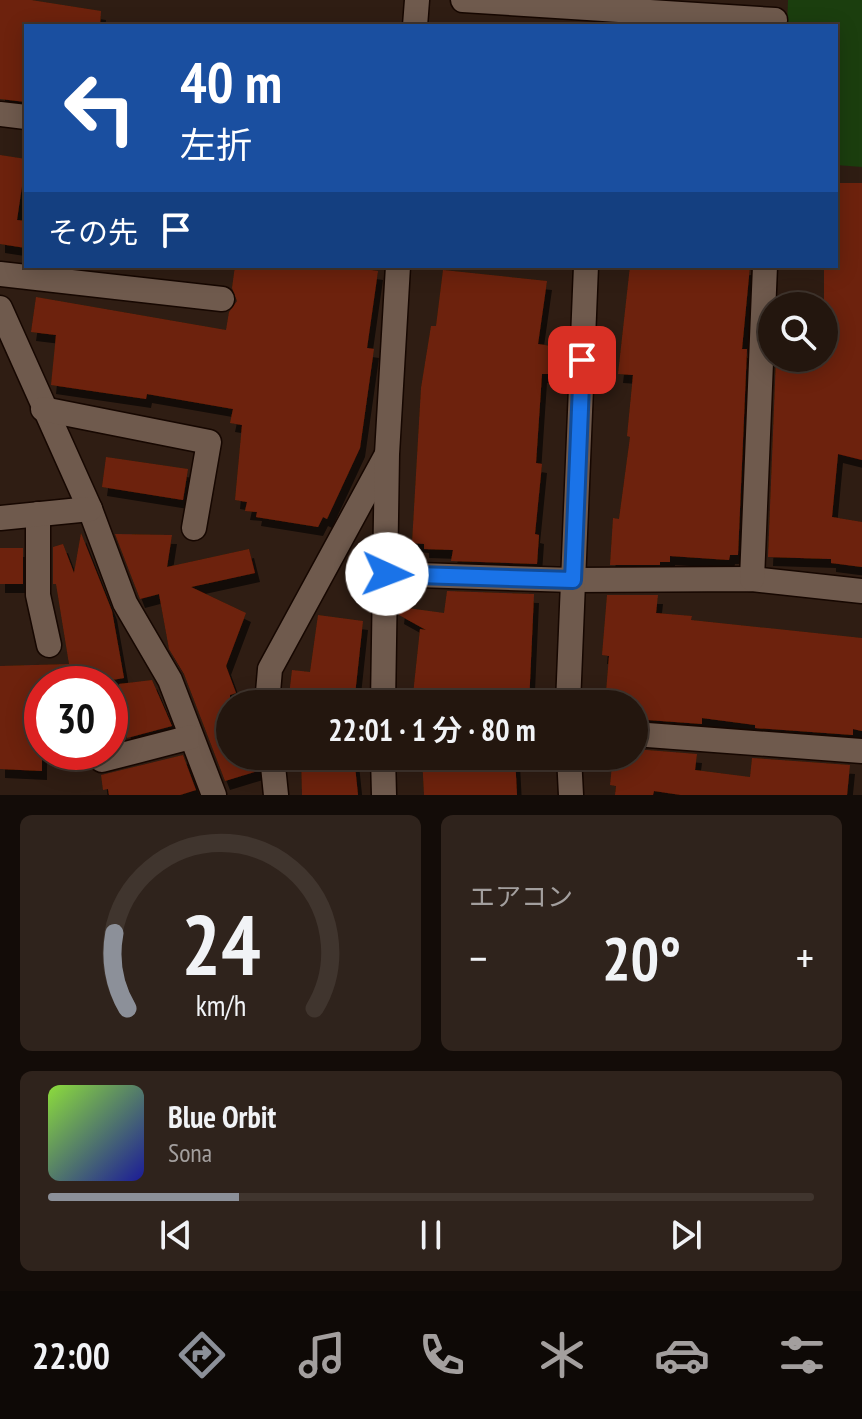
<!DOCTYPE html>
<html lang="ja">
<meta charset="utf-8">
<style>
body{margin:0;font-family:"PT Sans Narrow","Noto Sans JP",sans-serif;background:#2f231c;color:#f1f3f6;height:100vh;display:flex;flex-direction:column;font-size:30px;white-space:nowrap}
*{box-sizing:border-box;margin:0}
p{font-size:26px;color:#a39f9e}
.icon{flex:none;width:44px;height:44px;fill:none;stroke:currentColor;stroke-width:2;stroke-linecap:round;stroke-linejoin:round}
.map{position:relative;height:795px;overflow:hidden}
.panel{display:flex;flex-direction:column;gap:20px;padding:20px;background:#130c08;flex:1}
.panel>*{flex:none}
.hud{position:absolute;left:24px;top:24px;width:814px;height:244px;border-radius:0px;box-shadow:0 4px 20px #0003,0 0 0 2px #40352e;background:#1a4fa0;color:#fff;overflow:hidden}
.controls{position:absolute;left:758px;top:292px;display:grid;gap:16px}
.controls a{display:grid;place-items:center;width:80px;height:80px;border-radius:50%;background:#23160e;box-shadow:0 4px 20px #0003,0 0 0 2px #40352e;font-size:40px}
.speed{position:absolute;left:24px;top:666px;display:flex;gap:16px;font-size:40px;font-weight:700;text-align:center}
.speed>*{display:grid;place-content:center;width:104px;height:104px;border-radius:50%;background:#23160e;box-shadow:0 4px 20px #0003,0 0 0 2px #40352e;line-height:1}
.speed .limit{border:12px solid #d22;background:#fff;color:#111}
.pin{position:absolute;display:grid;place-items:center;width:68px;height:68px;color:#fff;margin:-34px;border-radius:16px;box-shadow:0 4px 12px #0006}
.me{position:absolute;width:88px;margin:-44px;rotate:92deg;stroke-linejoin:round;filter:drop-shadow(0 0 6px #0008)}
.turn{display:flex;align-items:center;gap:28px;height:168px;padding:0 24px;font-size:36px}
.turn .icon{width:104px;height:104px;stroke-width:2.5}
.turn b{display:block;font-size:56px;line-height:68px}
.then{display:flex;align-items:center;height:76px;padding:0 24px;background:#0003;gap:16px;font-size:30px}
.big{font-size:60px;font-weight:600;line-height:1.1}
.panel .card{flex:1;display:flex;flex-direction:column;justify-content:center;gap:12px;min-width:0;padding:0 28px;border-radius:12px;background:#2f231c}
.panel .dial{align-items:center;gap:0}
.dial svg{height:208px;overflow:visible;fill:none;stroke:#40352e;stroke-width:7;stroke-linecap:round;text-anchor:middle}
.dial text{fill:#f1f3f6;stroke:none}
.song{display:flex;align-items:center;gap:24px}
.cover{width:96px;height:96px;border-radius:12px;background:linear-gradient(135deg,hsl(90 70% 55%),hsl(240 70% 35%))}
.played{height:8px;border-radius:4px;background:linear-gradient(90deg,#8c9099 25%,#40352e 25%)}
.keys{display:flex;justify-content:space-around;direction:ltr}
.heat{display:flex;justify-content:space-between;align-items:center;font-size:44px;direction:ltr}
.panel .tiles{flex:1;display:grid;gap:20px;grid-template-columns:1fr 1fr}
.card:last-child{grid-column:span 2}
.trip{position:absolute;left:216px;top:690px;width:432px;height:80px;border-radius:40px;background:#23160e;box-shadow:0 4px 20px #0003,0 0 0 2px #40352e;font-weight:600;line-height:80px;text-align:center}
.tab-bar{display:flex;height:128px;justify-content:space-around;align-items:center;background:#0e0906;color:#a39f9e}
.tab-bar .icon{width:56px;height:56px}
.tab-bar .active{color:#8c9099}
.tab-bar b{font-size:36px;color:#f1f3f6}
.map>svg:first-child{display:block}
.green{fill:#1b3e0e}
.building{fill:#6d220a;filter:url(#shadow)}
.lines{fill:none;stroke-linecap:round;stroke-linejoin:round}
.minor-casing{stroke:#160701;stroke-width:27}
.minor{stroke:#6f5a4d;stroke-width:24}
.route-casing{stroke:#114b97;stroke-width:20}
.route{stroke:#1a73e8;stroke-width:14}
</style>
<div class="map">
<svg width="862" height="795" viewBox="0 0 862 795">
<defs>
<filter id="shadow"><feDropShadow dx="5" dy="9" stdDeviation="0" flood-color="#0009"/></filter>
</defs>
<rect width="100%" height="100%" fill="#2f1d13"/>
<polygon class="green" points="788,0 862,0 862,167 836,165 836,26 787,26"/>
<g class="building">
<polygon points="0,0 31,0 101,11 100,26 26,26 26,102 0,99"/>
<polygon points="0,155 26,159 17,220 26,221 26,248 0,244"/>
<polygon points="836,183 862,183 862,460 838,454 832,517 862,522 862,567 831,563 831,559 768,557 776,358 824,358 824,266 836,266"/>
<polygon points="235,266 343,266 378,271 367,348 374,349 360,448 327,519 323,517 318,527 256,517 257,512 245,511 247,502 235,500 242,425 230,423 233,409 147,394 146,399 51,385 56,335 31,332 36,297 226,330 229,312 237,301 232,288"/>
<polygon points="630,266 750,266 742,349 747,349 738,555 730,555 729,560 670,556 670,562 660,562 660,565 610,565 613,518 619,519 630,437 627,436 633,375 618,374"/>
<polygon points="443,270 547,281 538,344 551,346 548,374 542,374 536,463 542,464 535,534 539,535 537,564 451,561 453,550 424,549 424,544 412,543 421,388 431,326 436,326"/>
<polygon points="106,457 188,469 183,500 102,487"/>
<polygon points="81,533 112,611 124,678 88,684 42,684 42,771 0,769 0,666 69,664 56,584 53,584 53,547 63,544 74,573"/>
<polygon points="115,534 172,535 167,567 249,549 255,573 191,587 246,613 226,666 236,693 230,695 230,756 257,756 258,771 225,781 184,674 169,649 159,594 140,599"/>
<rect x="0" y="548" width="23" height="36"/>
<polygon points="447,591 534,594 529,704 412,704 420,629 426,630 399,615 400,607 444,613"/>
<polygon points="607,595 658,595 656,613 692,616 691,620 862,638 862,731 853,729 853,735 755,728 755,725 702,718 702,724 634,719 634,704 605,704 609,656 602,655"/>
<polygon points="318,615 363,621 354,704 288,704 292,670 310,672"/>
<polygon points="152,680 172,726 127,738 119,684"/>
<polygon points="634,749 697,754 695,770 750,777 752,758 850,765 847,795 681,795 654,791 653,795 615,795 616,786 610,785 613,756 634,756"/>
<polygon points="183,755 196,790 180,795 109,795 108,789 103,790 101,775"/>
<polygon points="301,756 354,756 358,795 302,795"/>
<polygon points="422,756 515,756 517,795 424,795"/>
</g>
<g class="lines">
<defs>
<g id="minor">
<polyline points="463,0 775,20"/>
<polyline points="415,26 417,0"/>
<polyline points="0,114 26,117"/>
<polyline points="0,274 222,299"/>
<polyline points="0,308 90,509 125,603 170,680 214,795"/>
<polyline points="43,409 209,442 194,528"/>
<polyline points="38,514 38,595 49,645"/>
<polyline points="0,518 90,509"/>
<polyline points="387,574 573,580 752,579 862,591"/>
<polyline points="752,579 765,266"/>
<polyline points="267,704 270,669 386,456"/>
<polyline points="383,704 387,454 398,266"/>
<polyline points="568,704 586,266"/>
<polyline points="634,734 862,751"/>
<polyline points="272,756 276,795"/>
<polyline points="383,756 384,795"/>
<polyline points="569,756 571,795"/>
<polyline points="102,760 191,737"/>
</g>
</defs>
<use href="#minor" class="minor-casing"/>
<use href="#minor" class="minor"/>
</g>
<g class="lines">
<defs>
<polyline id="route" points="387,574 573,580 582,360"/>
</defs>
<use href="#route" class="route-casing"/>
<use href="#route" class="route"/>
</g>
</svg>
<div class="controls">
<a><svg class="icon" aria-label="search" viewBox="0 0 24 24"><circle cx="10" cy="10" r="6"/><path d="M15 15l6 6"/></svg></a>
</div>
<div class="speed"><div class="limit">30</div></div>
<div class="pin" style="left:582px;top:360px;background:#d93025"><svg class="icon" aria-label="arrive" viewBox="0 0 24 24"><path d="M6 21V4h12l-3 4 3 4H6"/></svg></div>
<svg class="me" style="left:387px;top:574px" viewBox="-20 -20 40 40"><circle r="19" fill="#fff"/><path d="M0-13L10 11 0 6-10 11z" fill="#1a73e8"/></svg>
<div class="trip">22:01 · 1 分 · 80 m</div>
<div class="hud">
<div class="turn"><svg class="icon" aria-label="left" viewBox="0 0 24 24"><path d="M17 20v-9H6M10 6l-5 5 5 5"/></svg><div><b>40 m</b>左折</div></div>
<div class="then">その先<svg class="icon" aria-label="arrive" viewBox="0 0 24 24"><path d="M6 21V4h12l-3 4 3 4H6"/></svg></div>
</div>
</div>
<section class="panel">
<div class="tiles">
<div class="card dial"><svg viewBox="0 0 100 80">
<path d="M14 69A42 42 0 1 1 86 69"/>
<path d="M14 69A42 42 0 0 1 9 40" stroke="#8c9099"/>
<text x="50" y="56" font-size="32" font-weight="700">24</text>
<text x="50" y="72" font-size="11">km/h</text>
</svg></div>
<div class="card"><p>エアコン</p>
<div class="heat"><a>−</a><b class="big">20°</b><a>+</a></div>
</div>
<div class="card">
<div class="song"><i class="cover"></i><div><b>Blue Orbit</b><p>Sona</p></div></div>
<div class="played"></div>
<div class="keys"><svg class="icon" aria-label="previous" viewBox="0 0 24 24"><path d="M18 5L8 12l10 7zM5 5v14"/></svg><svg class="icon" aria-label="pause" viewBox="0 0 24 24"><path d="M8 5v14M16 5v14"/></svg><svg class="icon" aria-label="next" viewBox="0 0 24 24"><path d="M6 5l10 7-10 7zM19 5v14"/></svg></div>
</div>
</div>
</section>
<nav class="tab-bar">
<b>22:00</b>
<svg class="icon active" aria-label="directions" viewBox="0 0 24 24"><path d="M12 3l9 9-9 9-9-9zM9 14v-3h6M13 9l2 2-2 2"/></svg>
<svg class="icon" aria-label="music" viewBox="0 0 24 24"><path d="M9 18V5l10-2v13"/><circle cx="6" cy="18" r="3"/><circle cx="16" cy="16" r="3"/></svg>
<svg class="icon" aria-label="phone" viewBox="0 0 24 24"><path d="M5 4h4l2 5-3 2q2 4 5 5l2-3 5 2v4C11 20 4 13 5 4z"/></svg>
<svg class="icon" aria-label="climate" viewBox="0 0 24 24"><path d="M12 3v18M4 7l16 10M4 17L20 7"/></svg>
<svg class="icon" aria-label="car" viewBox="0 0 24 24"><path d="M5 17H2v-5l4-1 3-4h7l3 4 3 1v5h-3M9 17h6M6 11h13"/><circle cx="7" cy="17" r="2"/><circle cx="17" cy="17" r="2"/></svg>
<svg class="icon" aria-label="filters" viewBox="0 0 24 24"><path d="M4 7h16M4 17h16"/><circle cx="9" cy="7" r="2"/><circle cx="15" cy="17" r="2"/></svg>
</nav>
